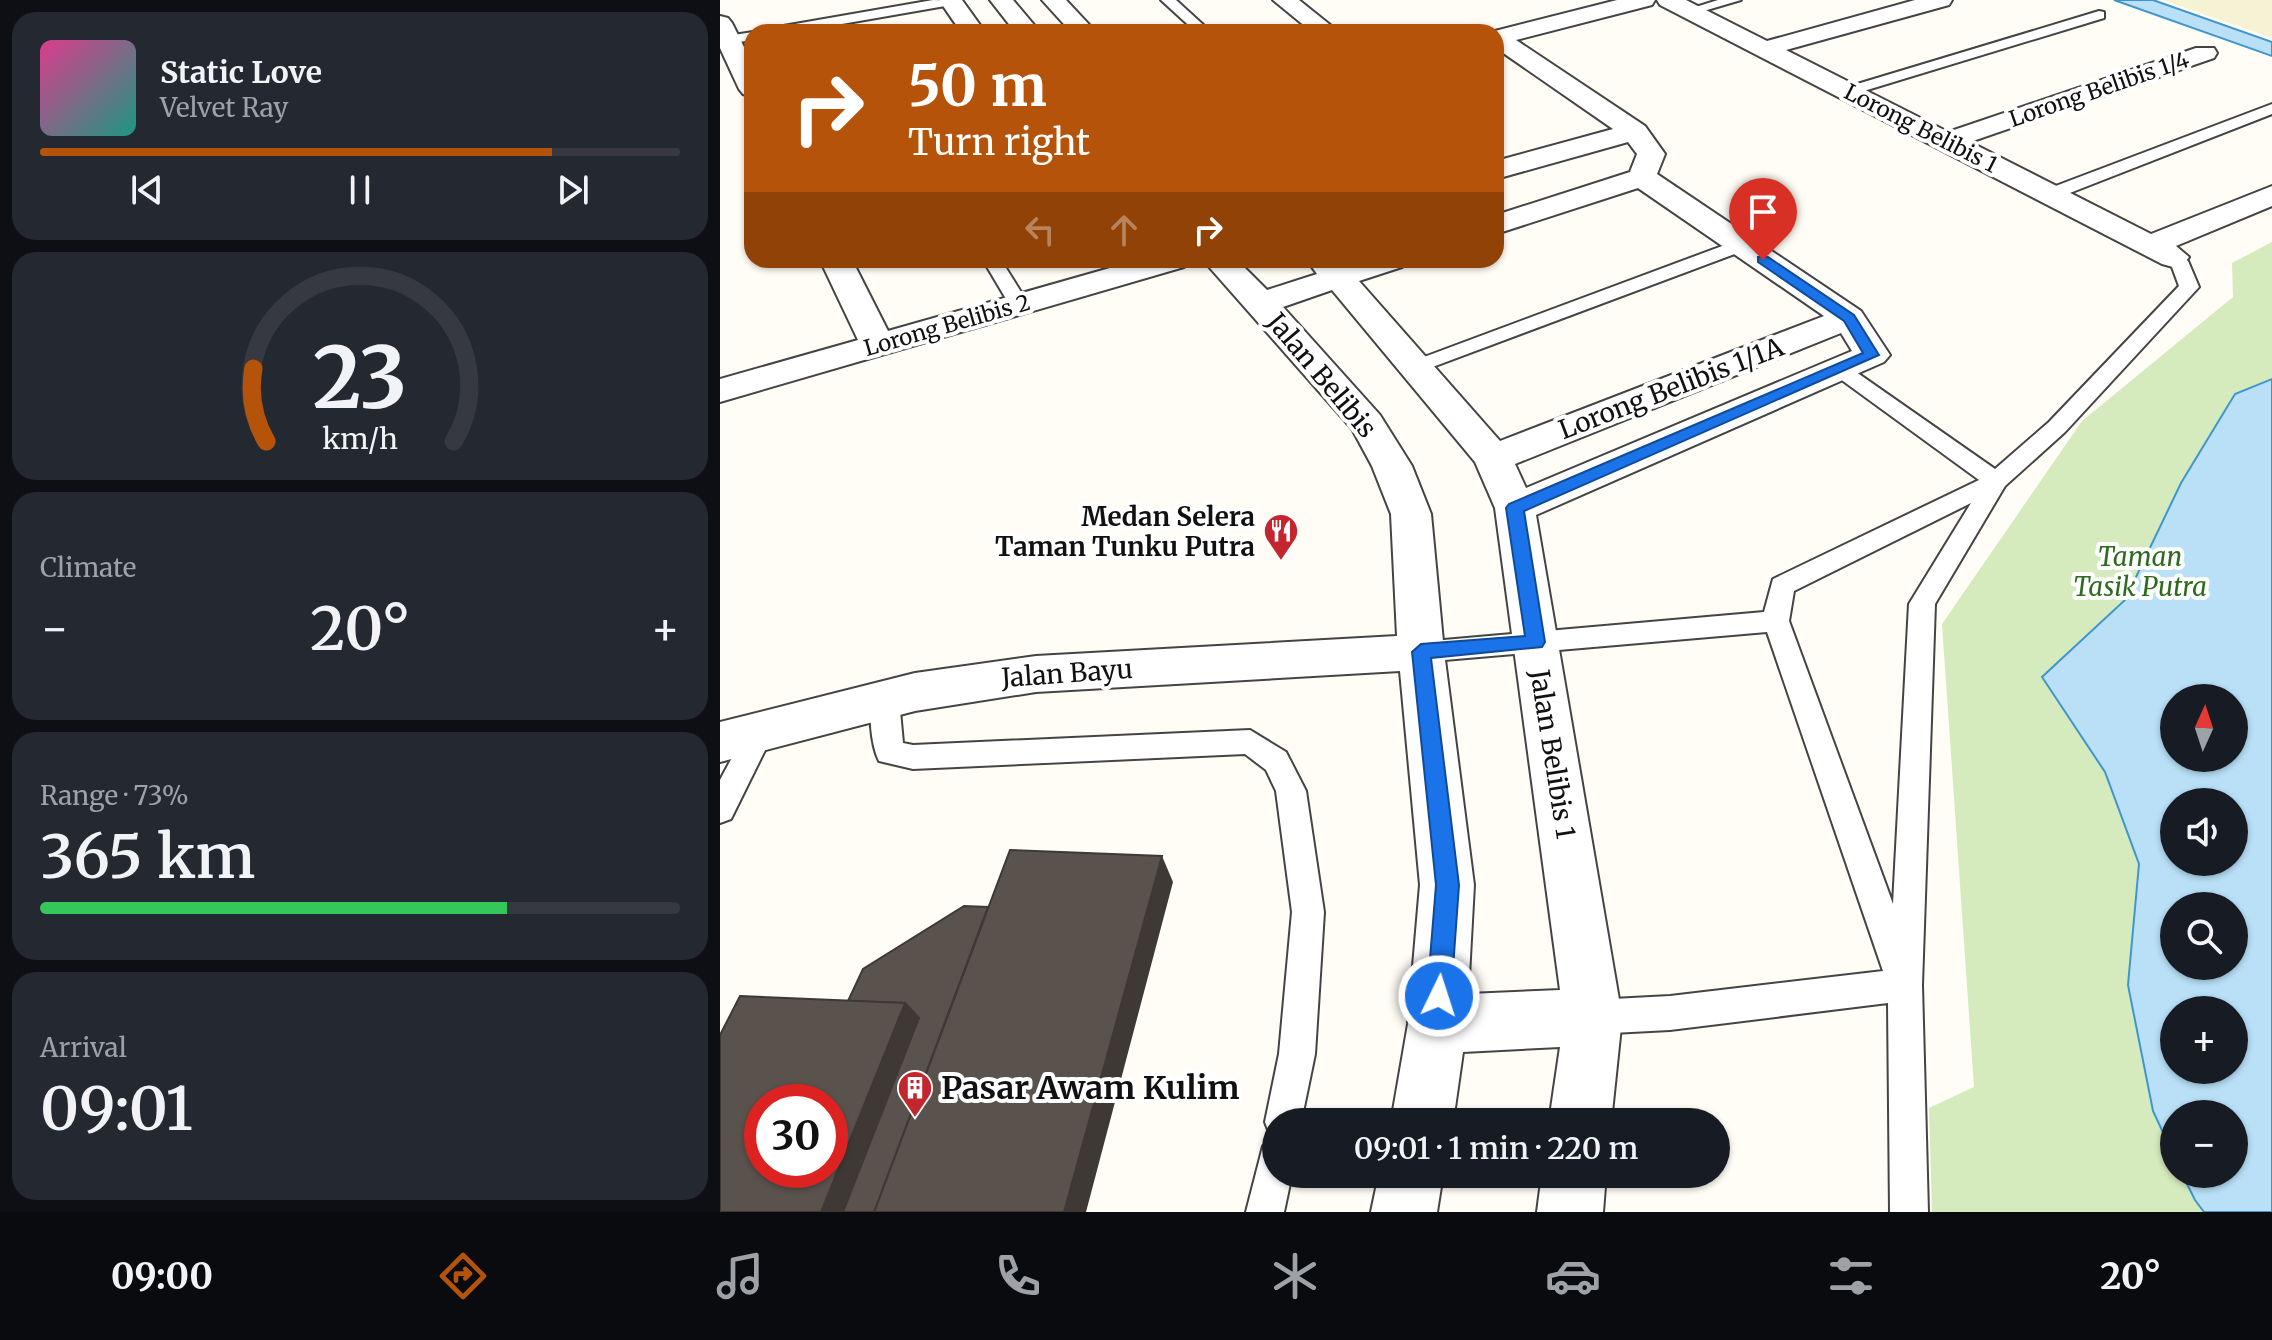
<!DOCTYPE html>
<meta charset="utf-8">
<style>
body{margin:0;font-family:Merriweather,serif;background:#242831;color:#f1f3f6;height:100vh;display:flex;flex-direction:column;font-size:30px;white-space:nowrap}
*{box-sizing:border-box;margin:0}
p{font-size:26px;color:#9ea1a6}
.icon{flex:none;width:44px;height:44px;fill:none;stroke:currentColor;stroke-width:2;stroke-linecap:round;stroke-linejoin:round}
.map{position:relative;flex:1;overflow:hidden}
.sheet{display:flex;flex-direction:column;gap:12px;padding:12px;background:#0d0f14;width:720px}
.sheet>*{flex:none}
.guide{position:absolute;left:24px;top:24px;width:760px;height:244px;border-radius:24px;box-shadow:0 2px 6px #0004;background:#b45309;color:#fff;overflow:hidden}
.needle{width:52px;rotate:3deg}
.buttons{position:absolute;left:1440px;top:684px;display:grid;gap:16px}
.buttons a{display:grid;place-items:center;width:88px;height:88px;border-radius:50%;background:#171b24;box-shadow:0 2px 6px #0004;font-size:40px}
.speed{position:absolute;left:24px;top:1084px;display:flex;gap:16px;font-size:40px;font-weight:700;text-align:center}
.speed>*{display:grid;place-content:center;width:104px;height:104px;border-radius:50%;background:#171b24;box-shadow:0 2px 6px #0004;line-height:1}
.speed .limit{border:12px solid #d22;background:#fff;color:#111}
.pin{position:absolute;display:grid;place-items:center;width:68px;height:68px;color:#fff;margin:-82px -34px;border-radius:50% 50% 50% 0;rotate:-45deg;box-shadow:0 0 8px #0007}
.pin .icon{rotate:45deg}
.me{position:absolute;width:88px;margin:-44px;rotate:4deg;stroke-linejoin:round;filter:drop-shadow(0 0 6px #0008)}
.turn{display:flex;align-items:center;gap:28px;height:168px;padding:0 32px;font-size:36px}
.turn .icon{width:104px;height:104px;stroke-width:2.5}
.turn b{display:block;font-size:56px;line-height:68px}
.lanes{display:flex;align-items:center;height:76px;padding:0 32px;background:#0003;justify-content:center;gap:40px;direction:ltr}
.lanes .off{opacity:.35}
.big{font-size:60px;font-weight:600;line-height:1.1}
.sheet .card{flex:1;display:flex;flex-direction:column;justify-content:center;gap:12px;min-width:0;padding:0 28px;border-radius:24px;background:#242831}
.sheet .dial{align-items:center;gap:0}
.dial svg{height:208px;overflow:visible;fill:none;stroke:#363941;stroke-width:7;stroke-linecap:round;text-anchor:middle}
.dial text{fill:#f1f3f6;stroke:none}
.song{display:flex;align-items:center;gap:24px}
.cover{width:96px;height:96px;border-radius:12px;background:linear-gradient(135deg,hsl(330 70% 55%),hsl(170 70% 35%))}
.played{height:8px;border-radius:4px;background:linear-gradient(90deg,#b45309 80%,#363941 80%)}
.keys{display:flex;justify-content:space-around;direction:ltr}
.heat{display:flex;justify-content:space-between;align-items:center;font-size:44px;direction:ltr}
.charge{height:12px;border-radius:6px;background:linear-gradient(90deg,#34c759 73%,#363941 0)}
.trip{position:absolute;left:542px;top:1108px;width:468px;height:80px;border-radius:40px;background:#171b24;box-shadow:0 2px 6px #0004;font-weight:600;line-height:80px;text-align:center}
.tab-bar{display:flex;height:128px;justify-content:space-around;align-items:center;background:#090b0e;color:#9ea1a6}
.tab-bar .icon{width:56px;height:56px}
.tab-bar .selected{color:#b45309}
.tab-bar b{font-size:36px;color:#f1f3f6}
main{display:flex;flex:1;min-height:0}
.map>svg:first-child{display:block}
.farmland{fill:#f6f3d4}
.green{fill:#d5ebbd;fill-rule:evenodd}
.water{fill:#b9e0f7;stroke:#3f96cf;stroke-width:2;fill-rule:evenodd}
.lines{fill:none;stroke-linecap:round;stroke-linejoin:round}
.service-casing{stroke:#444;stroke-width:4}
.minor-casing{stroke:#444;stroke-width:4}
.service{fill:#fff;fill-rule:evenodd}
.minor{fill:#fff;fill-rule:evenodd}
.shaded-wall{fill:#3f3936}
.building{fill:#5a524d;stroke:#3f3936;stroke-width:2;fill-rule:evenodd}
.route{fill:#1a73e8;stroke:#114b97;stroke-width:2}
.labels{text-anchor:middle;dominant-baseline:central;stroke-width:8;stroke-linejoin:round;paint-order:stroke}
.far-street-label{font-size:22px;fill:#111;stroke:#fff}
.street-label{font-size:26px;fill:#111;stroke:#fff}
.poi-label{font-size:26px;font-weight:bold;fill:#111;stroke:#fff;text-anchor:end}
.park-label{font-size:26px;font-style:italic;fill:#2f6b1f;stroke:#fff}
.near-poi-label{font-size:32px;font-weight:bold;fill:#111;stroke:#fff;text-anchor:start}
</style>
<main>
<section class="sheet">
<div class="card">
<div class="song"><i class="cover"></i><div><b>Static Love</b><p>Velvet Ray</p></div></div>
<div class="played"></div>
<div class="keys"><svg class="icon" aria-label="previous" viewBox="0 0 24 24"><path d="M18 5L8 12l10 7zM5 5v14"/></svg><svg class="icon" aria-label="pause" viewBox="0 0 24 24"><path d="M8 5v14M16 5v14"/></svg><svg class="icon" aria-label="next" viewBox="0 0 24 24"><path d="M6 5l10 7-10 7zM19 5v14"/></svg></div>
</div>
<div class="card dial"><svg viewBox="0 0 100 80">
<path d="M14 69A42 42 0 1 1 86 69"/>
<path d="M14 69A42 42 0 0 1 9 41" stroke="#b45309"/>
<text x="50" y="56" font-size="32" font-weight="700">23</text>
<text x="50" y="72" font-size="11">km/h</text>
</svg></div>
<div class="card"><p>Climate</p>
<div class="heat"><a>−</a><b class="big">20°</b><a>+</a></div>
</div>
<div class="card"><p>Range · 73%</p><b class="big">365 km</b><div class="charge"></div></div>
<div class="card"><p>Arrival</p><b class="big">09:01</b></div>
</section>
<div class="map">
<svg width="1552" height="1212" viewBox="0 0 1552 1212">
<rect width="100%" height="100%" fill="#fffdf5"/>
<polygon class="farmland" points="1443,0 1552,0 1552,38"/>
<path class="green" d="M 1552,242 L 1552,1212 L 1212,1212 L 1209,1108 L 1254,1087 L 1222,624 L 1362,421 L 1513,297 L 1512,263 ZM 1454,698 L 1514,698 L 1514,758 L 1454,758 ZM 1454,802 L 1514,802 L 1514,862 L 1454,862 ZM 1454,906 L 1514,906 L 1514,966 L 1454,966 ZM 1454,1010 L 1514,1010 L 1514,1070 L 1454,1070 ZM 1454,1114 L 1514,1114 L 1514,1174 L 1454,1174 Z"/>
<g class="water">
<polygon points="1394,0 1433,0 1552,42 1552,56"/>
<path d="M 1552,379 L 1552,1212 L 1484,1212 L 1475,1200 L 1462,1174 L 1514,1174 L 1514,1114 L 1454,1114 L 1454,1156 L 1433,1111 L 1408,985 L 1419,864 L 1385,772 L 1322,677 L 1405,600 L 1461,483 L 1515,394 ZM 1454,698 L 1514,698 L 1514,758 L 1454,758 ZM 1454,802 L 1514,802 L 1514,862 L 1454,862 ZM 1454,906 L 1514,906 L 1514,966 L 1454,966 ZM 1454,1010 L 1514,1010 L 1514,1070 L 1454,1070 Z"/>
</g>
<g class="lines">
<defs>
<g id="service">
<polygon points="213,0 238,1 231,5 76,32 45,32 52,28"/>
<polygon points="441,0 456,0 491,32 476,32"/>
<polygon points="998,0 1021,0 970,15 963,11"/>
<polygon points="1379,11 1384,12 1384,18 1134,94 1129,96 1121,91 1124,88"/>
<polygon points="33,32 32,40 7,44 0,40 7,36"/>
<polygon points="1552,104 1552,114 1337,198 1325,198 1322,194 1325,190"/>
<polygon points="1021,239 1028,241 1030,245 1028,249 702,371 688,371 684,367 688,363"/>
<path d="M 1453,251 L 1468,261 L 1479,287 L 1345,432 L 1285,486 L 1215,604 L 1202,985 L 1208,1212 L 1170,1212 L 1168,1003 L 950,1030 L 873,1034 L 861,1029 L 856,1017 L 861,1005 L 873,1000 L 950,996 L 1163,971 L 1047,632 L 701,662 L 691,659 L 688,652 L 691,645 L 701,642 L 1044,612 L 1053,579 L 1259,480 L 1112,373 L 1108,369 L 1112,365 L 1126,365 L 1275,469 L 1329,422 L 1459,286 L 1452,267 L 1444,257 ZM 1251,503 L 1189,604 L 1173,904 L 1069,621 L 1074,591 Z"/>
<polygon points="263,260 281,260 309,305 306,309 292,309"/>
<path d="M 165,689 L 175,692 L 179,700 L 183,743 L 193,745 L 530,730 L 566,752 L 586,791 L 604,912 L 595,1054 L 581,1122 L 556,1122 L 556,1137 L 550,1135 L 545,1122 L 559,1054 L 572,912 L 556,791 L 546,770 L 525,754 L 193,769 L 159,761 C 151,745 147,708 155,692 Z"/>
<polygon points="39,722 49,726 53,734 11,819 0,823 0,780 29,726"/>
<polygon points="556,1140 556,1174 572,1174 564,1212 526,1212 543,1146"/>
</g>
<g id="minor">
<polygon points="219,0 242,0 265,32 241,32"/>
<polygon points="270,0 293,0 320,32 295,32"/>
<polygon points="322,0 346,0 376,32 351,32"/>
<polygon points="553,0 579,0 619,32 592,32"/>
<path d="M 897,0 L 935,0 L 932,5 L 796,40 L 925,126 L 945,154 L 937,174 L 1141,311 L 1170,355 L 1164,362 L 816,515 L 902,1017 L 891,1122 L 829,1122 L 840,1047 L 743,1052 L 733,1122 L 671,1122 L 688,1024 L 700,885 L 680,671 L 316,692 L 195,711 L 0,762 L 0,722 L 195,673 L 316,656 L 677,636 L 671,514 L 652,466 L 632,429 L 483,260 L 517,260 L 547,290 L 597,274 L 587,260 L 620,260 L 624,265 L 639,260 L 687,260 L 682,267 L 639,281 L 780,441 L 1104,316 L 918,188 L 776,234 L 776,215 L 910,172 L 917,154 L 908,142 L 776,179 L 776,161 L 893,129 L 776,48 L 776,32 L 771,32 ZM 612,290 L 755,462 L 775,508 L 840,990 L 748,994 L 754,885 L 724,652 L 711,514 L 692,466 L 660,415 L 563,307 ZM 1121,333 L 1132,351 L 806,488 L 795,464 Z"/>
<polygon points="937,0 966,0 1047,41 1195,0 1232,0 1229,5 1066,50 1228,132 1476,48 1494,48 1497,53 1494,58 1250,142 1431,234 1552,186 1552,206 1456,246 1469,257 1464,264 1453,267 1442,264 940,5"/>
<polygon points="0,16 8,18 12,23 32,63 32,97 23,94 19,89 0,48"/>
<polygon points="100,260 132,260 168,331 418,260 469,260 464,267 0,402 0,379 138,340"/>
<polygon points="659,1174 723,1174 717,1212 651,1212"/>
<polygon points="822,1174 886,1174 883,1212 817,1212"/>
</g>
</defs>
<use href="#service" class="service-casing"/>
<use href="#minor" class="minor-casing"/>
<use href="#service" class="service"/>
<use href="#minor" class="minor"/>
</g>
<g class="shaded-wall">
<polygon points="442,856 453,882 366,1212 344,1212"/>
<polygon points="185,1003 207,1026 135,1212 101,1212"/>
</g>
<g class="building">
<polygon points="290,850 442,856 344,1212 154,1212"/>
<polygon points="244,906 268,907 154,1212 123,1212 199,1018 185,1003 128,1001 143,969"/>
<path d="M 20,996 L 185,1003 L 101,1212 L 0,1212 L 0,1035 ZM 42,1102 L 110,1102 L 110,1170 L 42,1170 Z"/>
</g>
<polygon class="route" points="1038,257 1048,257 1134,315 1159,355 804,511 825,642 822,647 711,658 739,885 731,996 727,1005 719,1008 711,1005 707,996 716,885 692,652 701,644 805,636 786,508 789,504 1143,353 1124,321 1038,262"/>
<defs>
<symbol id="restaurant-pin" viewBox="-11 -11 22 30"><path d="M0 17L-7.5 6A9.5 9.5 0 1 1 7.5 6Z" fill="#c4262e" stroke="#fff"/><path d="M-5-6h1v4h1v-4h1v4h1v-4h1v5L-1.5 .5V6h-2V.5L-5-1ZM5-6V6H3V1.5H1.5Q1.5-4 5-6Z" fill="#fff"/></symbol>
<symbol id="building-pin" viewBox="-11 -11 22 30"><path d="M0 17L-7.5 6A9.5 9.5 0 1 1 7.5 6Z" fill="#c4262e" stroke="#fff"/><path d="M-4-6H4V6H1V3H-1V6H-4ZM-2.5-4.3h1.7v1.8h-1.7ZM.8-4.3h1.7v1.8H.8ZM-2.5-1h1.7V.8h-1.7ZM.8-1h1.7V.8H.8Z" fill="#fff"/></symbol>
</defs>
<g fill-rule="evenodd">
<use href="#restaurant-pin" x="541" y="511" width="40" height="54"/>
<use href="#building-pin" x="175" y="1068" width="40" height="54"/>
</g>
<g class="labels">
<g class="far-street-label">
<text transform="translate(1379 89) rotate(-19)">Lorong Belibis 1/4</text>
<text transform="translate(1201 128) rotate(27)">Lorong Belibis 1</text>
<text transform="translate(227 325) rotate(-16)">Lorong Belibis 2</text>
</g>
<g class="street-label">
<text transform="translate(602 375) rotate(50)">Jalan Belibis</text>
<text transform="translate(951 388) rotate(-21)">Lorong Belibis 1/1A</text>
<text transform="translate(347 673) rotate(-4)">Jalan Bayu</text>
<text transform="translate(833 754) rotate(81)">Jalan Belibis 1</text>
</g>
<g class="poi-label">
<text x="535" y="516">Medan Selera<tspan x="535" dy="30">Taman Tunku Putra</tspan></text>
</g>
<g class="park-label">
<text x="1420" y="556">Taman<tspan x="1420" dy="30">Tasik Putra</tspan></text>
</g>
<g class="near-poi-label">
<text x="221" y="1088">Pasar Awam Kulim</text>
</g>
</g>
</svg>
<div class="buttons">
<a><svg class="needle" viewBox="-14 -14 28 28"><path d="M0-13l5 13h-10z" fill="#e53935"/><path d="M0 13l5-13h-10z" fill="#9ea1a6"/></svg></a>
<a><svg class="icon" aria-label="sound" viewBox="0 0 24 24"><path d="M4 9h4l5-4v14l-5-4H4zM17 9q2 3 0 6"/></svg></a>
<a><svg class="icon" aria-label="search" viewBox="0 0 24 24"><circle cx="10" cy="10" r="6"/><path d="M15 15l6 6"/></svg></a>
<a>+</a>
<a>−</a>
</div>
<div class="speed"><div class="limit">30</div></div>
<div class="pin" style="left:1043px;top:260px;background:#d93025"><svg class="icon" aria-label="arrive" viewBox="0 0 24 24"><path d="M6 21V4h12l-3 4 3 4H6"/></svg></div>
<svg class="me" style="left:719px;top:996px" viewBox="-20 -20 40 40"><circle r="17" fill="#1a73e8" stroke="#fff" stroke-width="3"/><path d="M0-11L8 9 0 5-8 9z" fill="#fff"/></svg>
<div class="trip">09:01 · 1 min · 220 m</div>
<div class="guide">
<div class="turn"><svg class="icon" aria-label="right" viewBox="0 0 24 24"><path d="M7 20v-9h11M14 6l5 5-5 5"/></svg><div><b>50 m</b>Turn right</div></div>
<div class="lanes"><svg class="icon off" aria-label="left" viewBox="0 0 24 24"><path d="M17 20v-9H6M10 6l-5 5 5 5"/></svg><svg class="icon off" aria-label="ahead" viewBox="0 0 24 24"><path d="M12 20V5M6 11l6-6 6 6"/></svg><svg class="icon" aria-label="right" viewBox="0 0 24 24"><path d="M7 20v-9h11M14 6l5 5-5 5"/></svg></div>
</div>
</div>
</main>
<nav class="tab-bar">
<b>09:00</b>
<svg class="icon selected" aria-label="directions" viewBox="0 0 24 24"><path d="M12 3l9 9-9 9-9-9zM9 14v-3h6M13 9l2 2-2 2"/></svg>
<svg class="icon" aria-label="music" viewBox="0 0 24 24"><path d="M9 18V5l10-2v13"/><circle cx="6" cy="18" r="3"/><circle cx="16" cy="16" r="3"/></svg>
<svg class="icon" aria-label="phone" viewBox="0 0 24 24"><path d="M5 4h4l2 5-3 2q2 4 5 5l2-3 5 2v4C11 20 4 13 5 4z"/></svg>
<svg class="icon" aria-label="climate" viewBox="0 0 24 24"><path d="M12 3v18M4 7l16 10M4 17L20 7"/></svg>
<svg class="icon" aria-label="car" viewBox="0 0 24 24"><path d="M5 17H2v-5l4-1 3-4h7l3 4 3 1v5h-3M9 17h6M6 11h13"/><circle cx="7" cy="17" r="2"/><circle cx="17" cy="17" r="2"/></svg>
<svg class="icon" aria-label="filters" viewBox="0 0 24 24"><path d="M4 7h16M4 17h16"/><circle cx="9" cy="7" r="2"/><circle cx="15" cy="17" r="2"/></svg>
<b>20°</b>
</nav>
